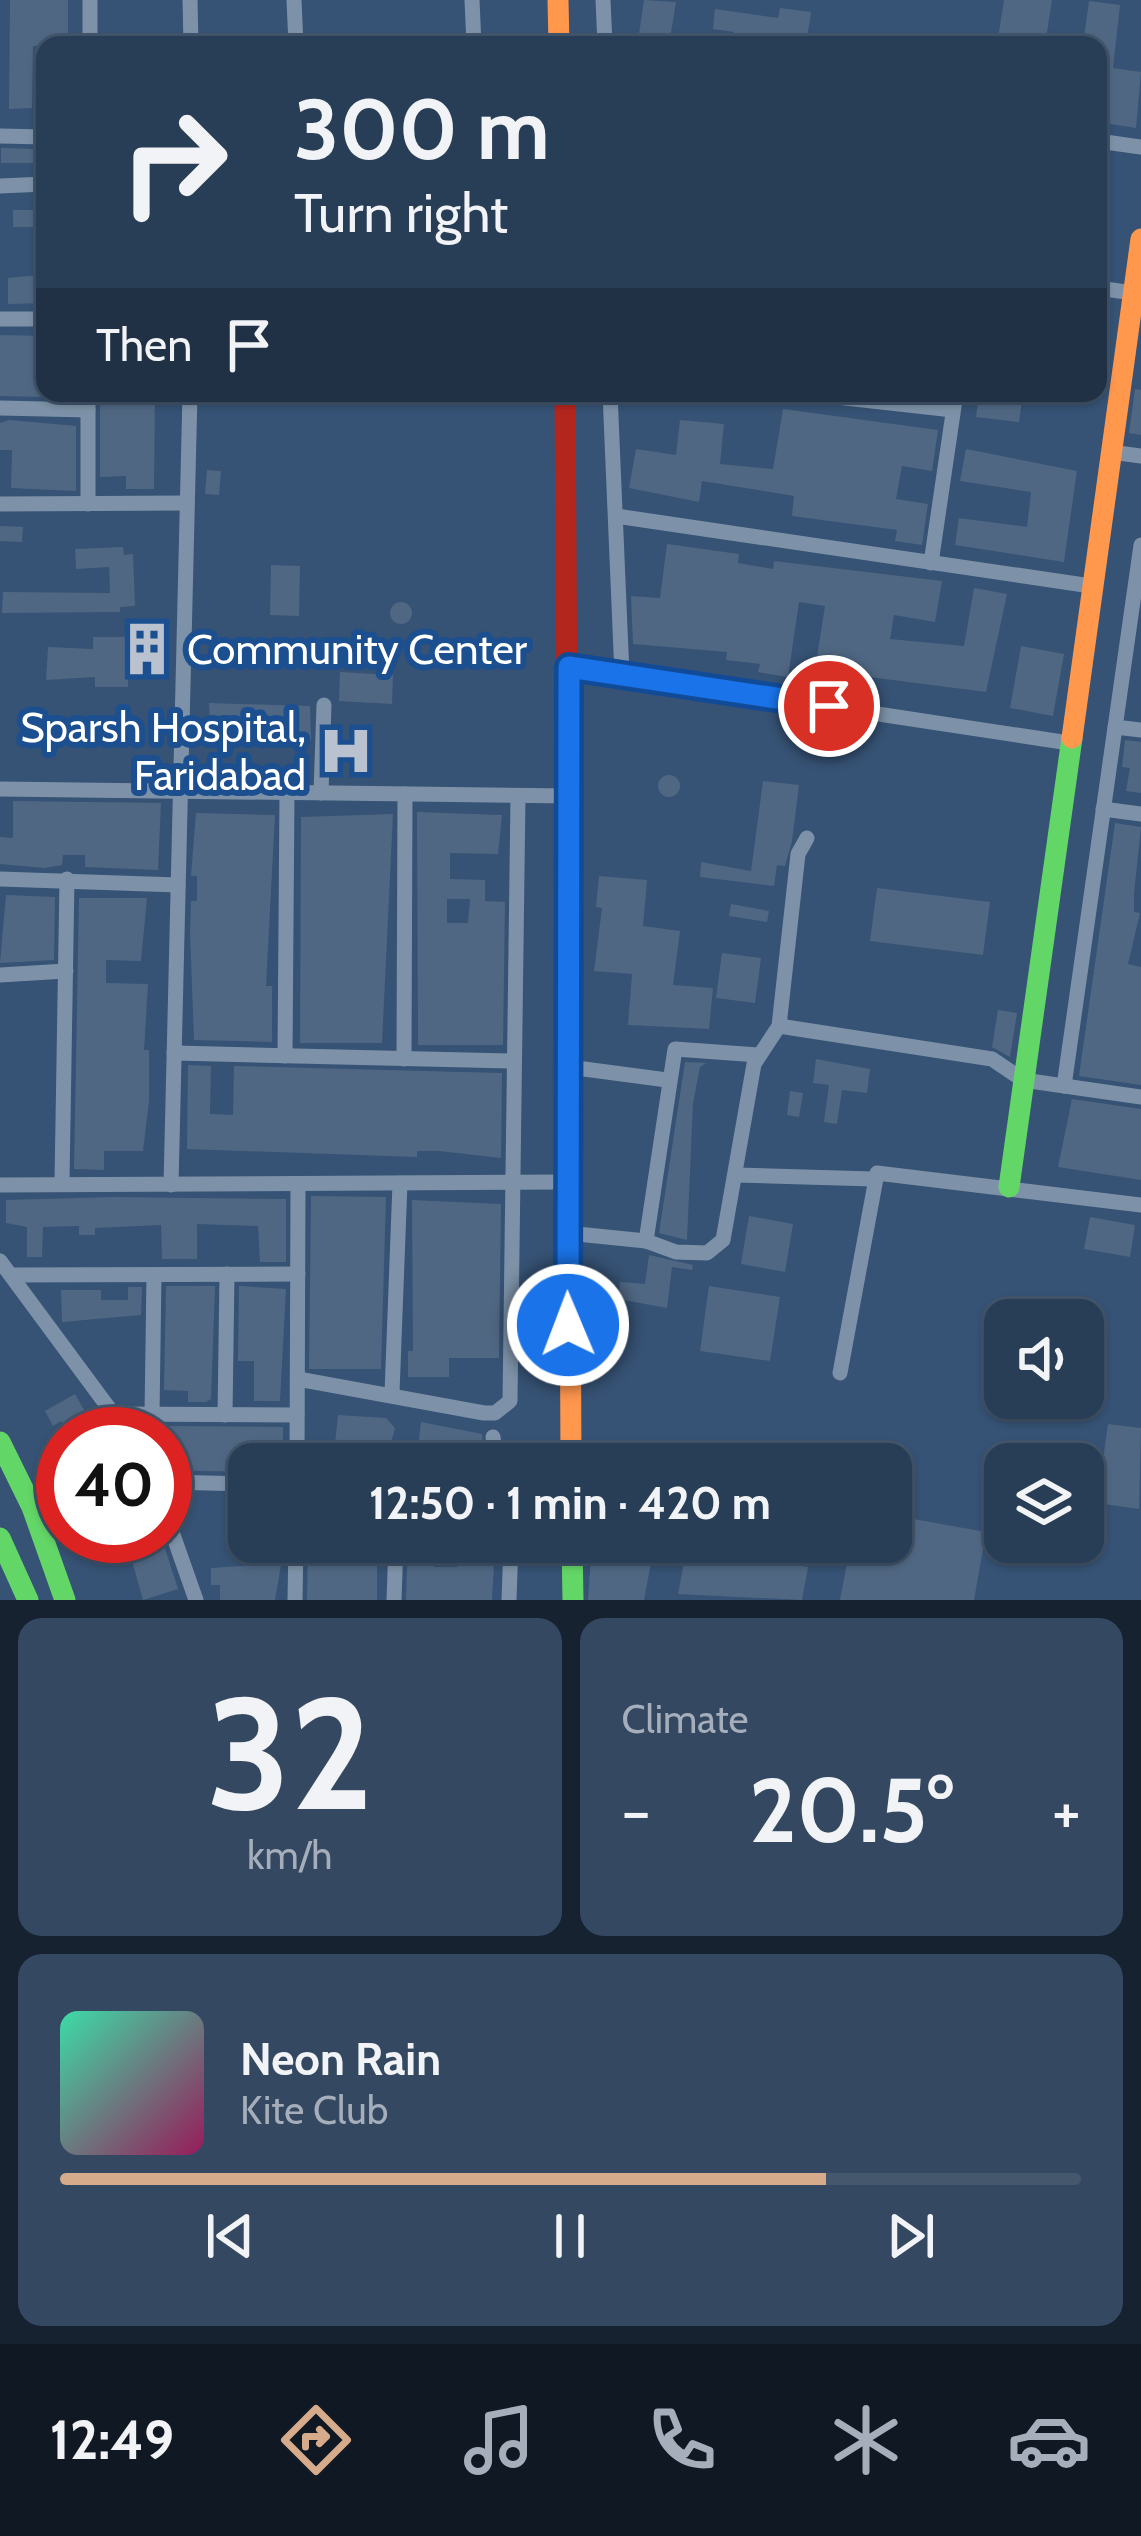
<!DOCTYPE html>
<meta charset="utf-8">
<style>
body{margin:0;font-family:Cabin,sans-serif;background:#344961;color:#f1f3f6;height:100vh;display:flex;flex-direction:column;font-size:45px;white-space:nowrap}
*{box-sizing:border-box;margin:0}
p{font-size:39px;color:#a5aeba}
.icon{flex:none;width:66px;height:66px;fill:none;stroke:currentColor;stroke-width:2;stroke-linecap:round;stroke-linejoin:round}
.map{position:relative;height:1600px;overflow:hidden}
.sheet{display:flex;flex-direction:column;gap:18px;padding:18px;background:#162230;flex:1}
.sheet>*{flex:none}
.guide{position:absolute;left:36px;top:36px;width:1071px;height:366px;border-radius:24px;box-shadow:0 3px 9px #0004,0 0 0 3px #44576d;background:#283e57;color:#f1f3f6;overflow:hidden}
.fabs{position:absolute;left:984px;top:1299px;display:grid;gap:24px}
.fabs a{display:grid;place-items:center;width:120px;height:120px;border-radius:24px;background:#283e57;box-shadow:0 3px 9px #0004,0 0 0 3px #44576d;font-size:60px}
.speed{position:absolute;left:36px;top:1407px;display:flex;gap:24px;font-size:60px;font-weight:700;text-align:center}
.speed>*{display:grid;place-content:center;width:156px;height:156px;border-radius:50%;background:#283e57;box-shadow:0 3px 9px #0004,0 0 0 3px #44576d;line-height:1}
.speed .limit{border:18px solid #d22;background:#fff;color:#111}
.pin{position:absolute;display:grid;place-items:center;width:102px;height:102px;color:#fff;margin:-51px;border:6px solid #fff;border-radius:50%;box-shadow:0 3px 12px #0007}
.me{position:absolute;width:132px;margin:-66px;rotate:359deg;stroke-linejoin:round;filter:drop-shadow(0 0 9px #0008)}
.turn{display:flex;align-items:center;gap:42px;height:252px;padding:0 60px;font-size:54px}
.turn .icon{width:156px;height:156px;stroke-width:2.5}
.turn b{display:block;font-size:84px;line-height:102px}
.then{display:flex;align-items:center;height:114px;padding:0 60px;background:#0003;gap:24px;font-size:45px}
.big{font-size:90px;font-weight:800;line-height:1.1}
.sheet .widget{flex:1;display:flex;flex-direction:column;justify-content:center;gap:18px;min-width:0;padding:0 42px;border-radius:24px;background:#344961}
.sheet .dial{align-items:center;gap:0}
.dial b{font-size:156px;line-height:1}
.song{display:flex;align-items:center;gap:36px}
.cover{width:144px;height:144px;border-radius:18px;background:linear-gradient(135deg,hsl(160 70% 55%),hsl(330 70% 35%))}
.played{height:12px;border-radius:6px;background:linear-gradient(90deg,#d6ab8b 75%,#44576d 75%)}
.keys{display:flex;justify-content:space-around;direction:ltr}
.heat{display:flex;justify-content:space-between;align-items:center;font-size:66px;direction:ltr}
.sheet .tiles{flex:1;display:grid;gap:18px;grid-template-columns:1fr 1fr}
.widget:last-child{grid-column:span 2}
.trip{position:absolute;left:228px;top:1443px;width:684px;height:120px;border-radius:24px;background:#283e57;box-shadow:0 3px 9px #0004,0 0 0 3px #44576d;font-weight:800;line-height:120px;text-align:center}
.tabs{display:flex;height:192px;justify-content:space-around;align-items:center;background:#101923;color:#a5aeba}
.tabs .icon{width:84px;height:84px}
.tabs .on{color:#d6ab8b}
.tabs b{font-size:54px;color:#f1f3f6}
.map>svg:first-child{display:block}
.building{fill:#506783;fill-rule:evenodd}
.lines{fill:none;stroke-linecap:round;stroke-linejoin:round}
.street{stroke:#7d92a8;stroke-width:15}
.fast{stroke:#63d668;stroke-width:21}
.slow{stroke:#ff974d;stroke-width:21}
.jam{stroke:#b3261e;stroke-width:21}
.route-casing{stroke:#114b97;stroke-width:30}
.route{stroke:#1a73e8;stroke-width:21}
.labels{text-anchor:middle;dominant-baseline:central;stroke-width:12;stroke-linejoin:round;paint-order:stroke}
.poi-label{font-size:42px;fill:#fff;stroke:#1b4f8f;text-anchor:start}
</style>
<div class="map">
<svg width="1141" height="1600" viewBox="0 0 1141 1600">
<rect width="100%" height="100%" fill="#365274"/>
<g class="building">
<polygon points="10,0 68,0 68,45 33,46 32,108 9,109"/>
<polygon points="644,0 676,2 669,45 638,41"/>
<polygon points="1004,0 1052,0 1045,45 997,45"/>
<polygon points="1089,1 1120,5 1113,68 1141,72 1136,128 1098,122 1101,54 1098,45 1083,45"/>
<polygon points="780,8 811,12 806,45 732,45 734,32 713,29 715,9 778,18"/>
<polygon points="1,148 36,149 35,163 1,163"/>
<rect x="13" y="210" width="32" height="17"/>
<polygon points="29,276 45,276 45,303 8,304 8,278"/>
<polygon points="0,335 45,336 45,397 0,396"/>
<polygon points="1135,389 1141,390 1141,435 1129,433"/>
<polygon points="155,393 154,489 126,489 126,476 100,477 100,394"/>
<polygon points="979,393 1023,393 1019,422 976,417"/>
<polygon points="783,409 938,430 932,471 902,466 896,499 928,504 922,545 895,541 897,530 792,516 794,496 702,481 699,502 629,488 636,449 676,455 680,420 724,424 720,464 773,469"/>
<polygon points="9,420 76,426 76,491 11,488 12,450 0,450 0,423"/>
<polygon points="966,449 1077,471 1064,562 955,545 959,518 1027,527 1031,492 960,481"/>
<polygon points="207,470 221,471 219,495 205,494"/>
<polygon points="0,526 23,527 22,542 0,541"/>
<polygon points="667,544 739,554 738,563 773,569 774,561 942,581 935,622 894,615 890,639 964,646 974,588 1007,594 986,692 815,670 825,606 799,602 788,677 758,672 760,664 726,660 727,652 633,644 631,596 660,598"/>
<polygon points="123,547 124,555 133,554 135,606 120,607 120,612 2,613 3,592 110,593 109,567 76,569 75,549"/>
<polygon points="271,565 300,566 299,616 270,615"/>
<circle cx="401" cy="613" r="11"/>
<polygon points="133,629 161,629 161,669 128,669 128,687 95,687 95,677 46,680 48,647 93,649 93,637 133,637"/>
<polygon points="1021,646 1064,654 1053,716 1010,708"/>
<polygon points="340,672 393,675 392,704 339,701"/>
<polygon points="209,703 310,706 311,740 211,742"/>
<polygon points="1125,740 1141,742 1141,793 1126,791 1130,768 1122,767"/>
<circle cx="669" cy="786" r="11"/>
<polygon points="763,781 799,785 792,841 785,866 777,865 774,886 700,877 701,862 751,871"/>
<polygon points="13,801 161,803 158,870 85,867 85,855 63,855 62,865 44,868 0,864 0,837 13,838"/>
<path d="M 417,812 L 502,815 L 498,854 L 450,853 L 450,879 L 485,880 L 485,901 L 505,902 L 503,1045 L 418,1045 ZM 447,899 L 470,899 L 468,923 L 447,923 Z"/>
<polygon points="196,813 275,815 266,986 272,986 272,1042 194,1040 190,932 191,901 197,901 197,876 191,876"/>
<polygon points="393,814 382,1043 300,1043 301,817"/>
<polygon points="1115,823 1141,827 1134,894 1134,912 1140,913 1128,964 1141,967 1141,1085 1079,1076"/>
<polygon points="599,876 647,880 643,926 680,931 673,985 713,988 709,1029 628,1025 632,974 594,971 602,908 596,907"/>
<polygon points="877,888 990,902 983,955 870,941"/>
<polygon points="6,895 55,897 54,960 0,963"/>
<polygon points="79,898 147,898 141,961 106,960 106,983 148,984 144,1050 149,1050 149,1101 143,1151 104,1151 104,1170 74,1169"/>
<polygon points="731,904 769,911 767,922 729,916"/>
<polygon points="722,953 761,958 755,1003 716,998"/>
<polygon points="998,1010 1017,1013 1010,1057 992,1047"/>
<polygon points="816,1059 870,1069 867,1093 842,1090 837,1124 824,1122 829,1085 813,1083"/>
<polygon points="685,1062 706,1063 700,1067 693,1103 687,1240 659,1233"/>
<polygon points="188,1065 211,1066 210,1114 233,1115 234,1066 502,1073 501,1158 439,1151 417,1151 417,1157 187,1149"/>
<polygon points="790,1091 803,1093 799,1117 787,1115"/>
<polygon points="1072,1099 1141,1109 1141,1180 1058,1167"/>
<polygon points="311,1196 386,1197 381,1369 309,1369"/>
<polygon points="114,1197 286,1199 286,1262 260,1262 258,1226 197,1224 197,1259 162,1259 161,1225 95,1228 95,1235 79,1235 79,1226 43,1227 42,1257 27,1257 27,1227 6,1223 6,1200"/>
<polygon points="412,1200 501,1204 499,1358 449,1358 449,1377 408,1377 408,1351 413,1351"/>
<polygon points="749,1216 793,1224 785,1272 741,1264"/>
<polygon points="1090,1217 1135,1225 1130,1257 1084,1249"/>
<polygon points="649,1255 693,1265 692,1270 672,1267 667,1308 618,1299 620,1282 645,1284"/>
<polygon points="166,1286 215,1286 211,1399 206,1402 188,1402 188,1391 164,1390"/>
<polygon points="239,1286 286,1289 280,1401 254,1401 254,1361 238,1361"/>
<polygon points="709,1286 780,1297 770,1361 700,1351"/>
<polygon points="128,1287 142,1287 141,1315 62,1322 61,1290 101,1290 101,1300 128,1300"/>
<polygon points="75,1394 91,1422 98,1418 106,1434 66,1434 61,1421 53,1426 45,1411"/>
<polygon points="338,1415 386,1418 395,1428 388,1454 405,1464 333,1464"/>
<polygon points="421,1422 482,1434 484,1459 416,1464"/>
<polygon points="1108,1424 1141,1428 1139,1509 1097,1503"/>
<polygon points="165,1426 283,1427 283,1464 249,1464 249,1472 165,1470"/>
<polygon points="683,1450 736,1456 735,1464 681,1464"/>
<polygon points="891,1515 986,1532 974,1600 840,1600 851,1542 891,1542"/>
<polygon points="136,1536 161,1536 178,1589 143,1600 126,1540"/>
<polygon points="308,1542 377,1542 377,1600 307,1600"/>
<polygon points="408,1542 435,1542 434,1567 457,1567 458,1543 495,1545 492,1600 406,1600"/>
<polygon points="592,1542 655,1542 644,1600 588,1600"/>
<polygon points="687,1546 808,1567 802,1600 678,1594"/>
<polygon points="256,1565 281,1565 275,1600 220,1600 220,1585 211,1585 211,1568"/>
</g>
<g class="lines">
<g class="street">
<polyline points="90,0 90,45"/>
<polyline points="190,0 191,45"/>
<polyline points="294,0 296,45"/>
<polyline points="472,0 474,45"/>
<polyline points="603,0 605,45"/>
<polyline points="0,136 45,137"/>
<polyline points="1098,141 1141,147"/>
<polyline points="0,186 45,184"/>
<polyline points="1098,288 1133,293"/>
<polyline points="0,319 45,319"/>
<polyline points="88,393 88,504"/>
<polyline points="610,393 622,675"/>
<polyline points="800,393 953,410"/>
<polyline points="0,408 88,410"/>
<polyline points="1111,452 1141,456"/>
<polyline points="0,504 187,503"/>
<polyline points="616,516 1091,586"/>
<polyline points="931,563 956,393"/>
<polyline points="569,667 1069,743"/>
<polyline points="1115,727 1141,730"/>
<polyline points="0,789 571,796"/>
<polyline points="321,793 324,705"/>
<polyline points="1103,809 1141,814"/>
<polyline points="0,879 178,885"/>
<polyline points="0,975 66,971"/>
<polyline points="779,1026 992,1059 1023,1080 1141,1097"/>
<polyline points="174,1053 514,1061"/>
<polyline points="758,1055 675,1049 646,1241 676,1252 707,1253 723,1240 754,1064 779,1026 798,854 807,838"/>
<polyline points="285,1056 287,793"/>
<polyline points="404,1059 405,794"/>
<polyline points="569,1067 667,1080"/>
<polyline points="1064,1086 1141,545"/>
<polyline points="737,1175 873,1179"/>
<polyline points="62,1181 67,879"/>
<polyline points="0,1185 568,1182"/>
<polyline points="171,1185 190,393"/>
<polyline points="567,1233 646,1241"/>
<polyline points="0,1261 128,1434"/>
<polyline points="11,1275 298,1274"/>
<polyline points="840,1373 877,1173 1141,1205"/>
<polyline points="298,1379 484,1413 495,1413 510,1401 518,796"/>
<polyline points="392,1393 400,1183"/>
<polyline points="114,1414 297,1415"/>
<polyline points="152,1415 154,1275"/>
<polyline points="225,1415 227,1274"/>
<polyline points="493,1437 497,1464"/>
<polyline points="297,1464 298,1184"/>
<polyline points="165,1482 249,1484"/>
<polyline points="165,1512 196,1600"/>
<polyline points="295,1600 296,1542"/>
<polyline points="394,1600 396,1542"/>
<polyline points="509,1600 511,1544"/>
</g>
<g class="fast">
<polyline points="1009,1187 1072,738"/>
<polyline points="0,1442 32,1507 65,1600"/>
<polyline points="0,1538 28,1600"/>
<polyline points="572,1542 573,1600"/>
</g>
<g class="slow">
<polyline points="558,0 559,45"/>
<polyline points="1072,738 1141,239"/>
<polyline points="569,1019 571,1464"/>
</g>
<polyline class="jam" points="565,393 569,1019"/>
</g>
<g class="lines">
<defs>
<polyline id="route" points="568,1325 569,667 829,706"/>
</defs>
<use href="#route" class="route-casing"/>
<use href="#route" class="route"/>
</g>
<defs>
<symbol id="building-bare" viewBox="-9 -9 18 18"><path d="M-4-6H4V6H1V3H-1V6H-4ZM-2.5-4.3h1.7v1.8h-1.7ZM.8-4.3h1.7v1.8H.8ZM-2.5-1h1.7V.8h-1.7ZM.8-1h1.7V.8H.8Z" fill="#b9c2ce" stroke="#1b4f8f" stroke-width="2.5" paint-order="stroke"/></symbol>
<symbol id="hospital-bare" viewBox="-9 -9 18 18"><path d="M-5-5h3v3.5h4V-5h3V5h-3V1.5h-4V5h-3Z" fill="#b9c2ce" stroke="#1b4f8f" stroke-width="2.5" paint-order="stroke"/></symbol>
</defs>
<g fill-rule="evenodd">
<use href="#building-bare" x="109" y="611" width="76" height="76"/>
<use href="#hospital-bare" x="308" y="713" width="76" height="76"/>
</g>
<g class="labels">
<g class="poi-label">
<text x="187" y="649">Community Center</text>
<text x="306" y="727" text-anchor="end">Sparsh Hospital,<tspan x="306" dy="48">Faridabad</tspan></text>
</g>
</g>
</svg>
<div class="fabs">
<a><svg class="icon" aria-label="sound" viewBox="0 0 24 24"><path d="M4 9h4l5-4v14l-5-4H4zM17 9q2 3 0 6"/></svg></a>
<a><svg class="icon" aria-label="layers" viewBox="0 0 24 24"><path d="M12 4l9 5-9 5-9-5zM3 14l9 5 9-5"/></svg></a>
</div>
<div class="speed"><div class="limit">40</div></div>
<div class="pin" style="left:829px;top:706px;background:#d93025"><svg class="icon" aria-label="arrive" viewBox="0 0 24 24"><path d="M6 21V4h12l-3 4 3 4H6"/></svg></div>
<svg class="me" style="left:568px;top:1325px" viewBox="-20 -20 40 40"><circle r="17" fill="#1a73e8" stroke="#fff" stroke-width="3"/><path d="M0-11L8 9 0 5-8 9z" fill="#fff"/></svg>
<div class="trip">12:50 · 1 min · 420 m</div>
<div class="guide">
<div class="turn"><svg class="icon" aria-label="right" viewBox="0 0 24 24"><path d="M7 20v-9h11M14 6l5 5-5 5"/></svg><div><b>300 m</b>Turn right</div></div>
<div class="then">Then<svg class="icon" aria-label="arrive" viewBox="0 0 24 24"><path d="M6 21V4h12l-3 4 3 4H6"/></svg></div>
</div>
</div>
<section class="sheet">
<div class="tiles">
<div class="widget dial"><b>32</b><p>km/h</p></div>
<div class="widget"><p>Climate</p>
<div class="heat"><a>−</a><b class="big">20.5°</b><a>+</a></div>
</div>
<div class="widget">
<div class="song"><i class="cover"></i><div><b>Neon Rain</b><p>Kite Club</p></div></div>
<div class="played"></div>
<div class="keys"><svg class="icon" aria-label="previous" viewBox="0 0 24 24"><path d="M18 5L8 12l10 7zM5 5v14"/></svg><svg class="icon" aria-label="pause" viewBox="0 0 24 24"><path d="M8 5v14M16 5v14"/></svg><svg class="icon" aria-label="next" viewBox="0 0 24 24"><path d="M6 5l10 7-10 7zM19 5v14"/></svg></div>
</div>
</div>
</section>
<nav class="tabs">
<b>12:49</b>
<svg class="icon on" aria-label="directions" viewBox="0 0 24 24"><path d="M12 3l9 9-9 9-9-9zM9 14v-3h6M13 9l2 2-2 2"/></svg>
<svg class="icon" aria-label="music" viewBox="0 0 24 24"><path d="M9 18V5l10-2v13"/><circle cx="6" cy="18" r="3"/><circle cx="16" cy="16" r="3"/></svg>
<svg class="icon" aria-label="phone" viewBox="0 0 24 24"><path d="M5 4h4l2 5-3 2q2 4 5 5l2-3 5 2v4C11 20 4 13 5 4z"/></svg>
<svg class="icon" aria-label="climate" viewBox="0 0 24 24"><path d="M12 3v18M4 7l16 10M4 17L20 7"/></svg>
<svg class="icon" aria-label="car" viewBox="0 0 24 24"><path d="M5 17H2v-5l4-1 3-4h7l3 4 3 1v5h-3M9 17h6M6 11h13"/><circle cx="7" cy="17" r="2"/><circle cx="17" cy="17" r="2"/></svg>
</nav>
